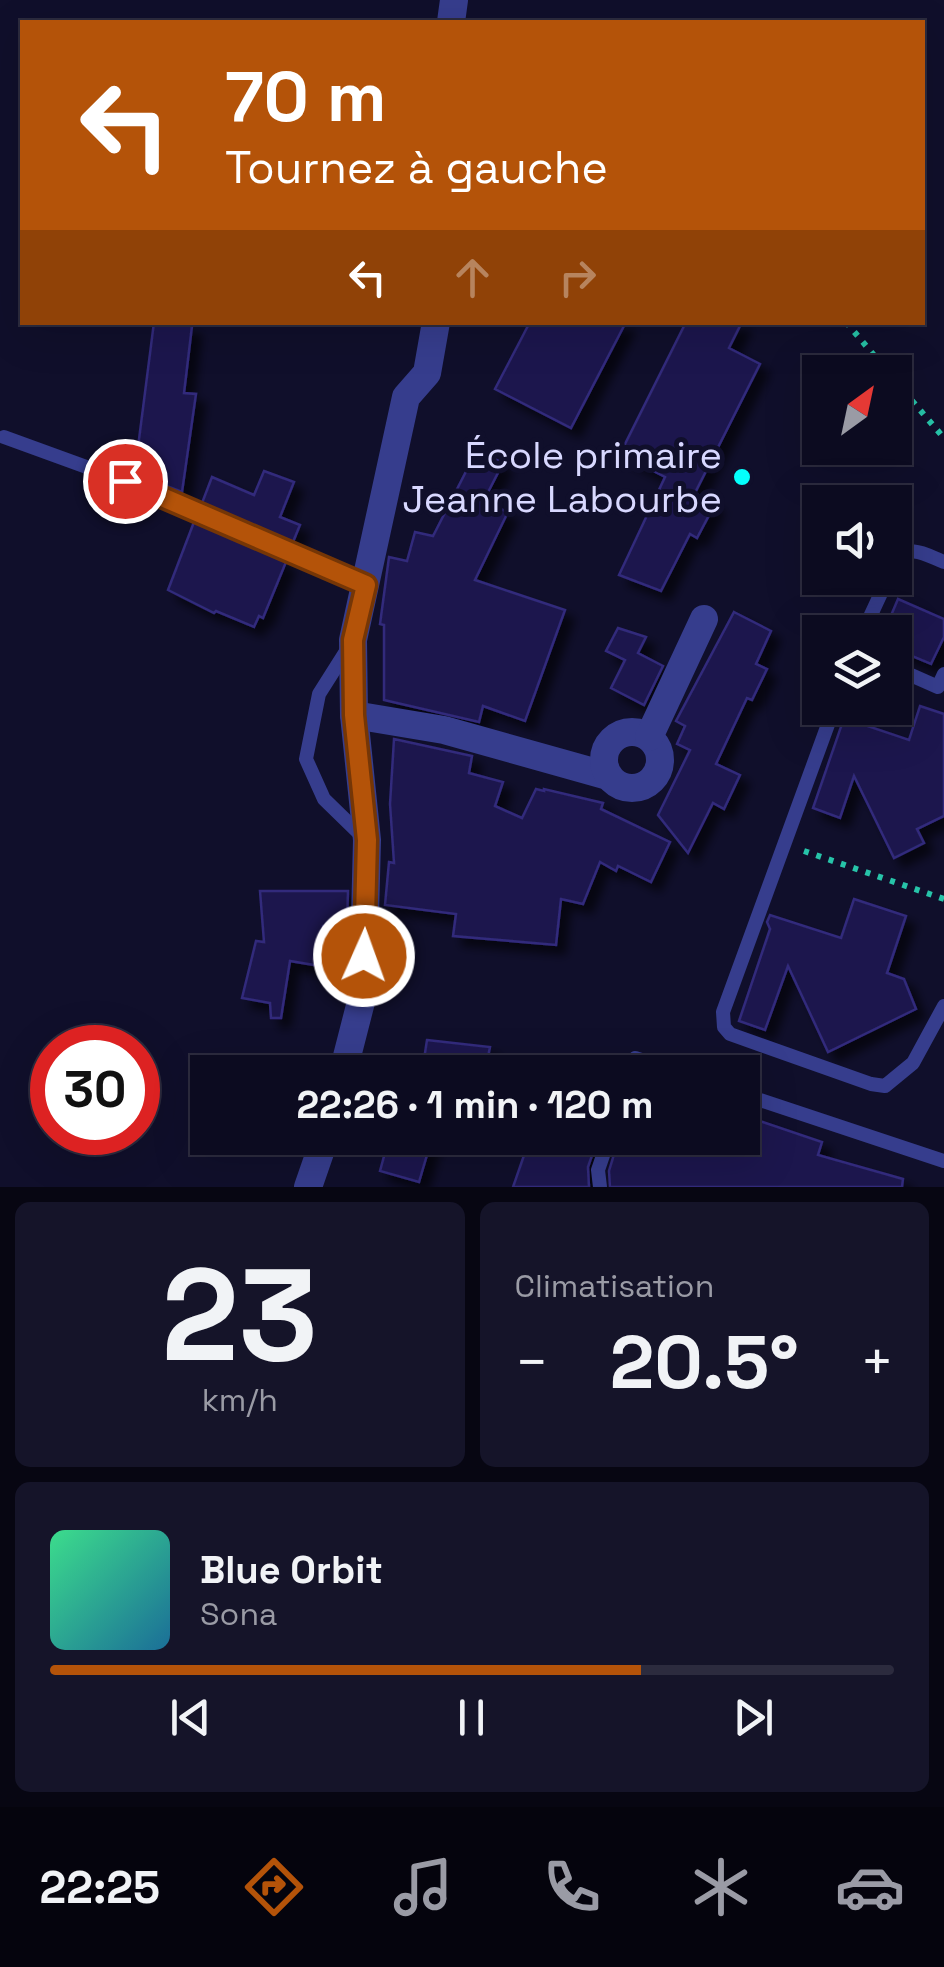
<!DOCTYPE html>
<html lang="fr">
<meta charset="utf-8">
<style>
body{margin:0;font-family:"Space Grotesk",sans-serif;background:#151429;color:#f1f3f6;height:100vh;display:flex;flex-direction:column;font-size:38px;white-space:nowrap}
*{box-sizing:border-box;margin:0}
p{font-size:32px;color:#9a9ba5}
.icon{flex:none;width:55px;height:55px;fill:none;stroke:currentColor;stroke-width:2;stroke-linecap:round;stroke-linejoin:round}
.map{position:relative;height:1187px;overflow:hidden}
.details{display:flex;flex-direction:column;gap:15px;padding:15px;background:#070612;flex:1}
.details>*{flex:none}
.banner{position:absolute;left:20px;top:20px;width:905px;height:305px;border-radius:0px;box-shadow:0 10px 40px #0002,0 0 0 2px #2c2b3e;background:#b45309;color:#fff;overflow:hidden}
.needle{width:65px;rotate:33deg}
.controls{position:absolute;left:802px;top:355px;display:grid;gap:20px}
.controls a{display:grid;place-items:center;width:110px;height:110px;border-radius:0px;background:#0c0b20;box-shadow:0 10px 40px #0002,0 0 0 2px #2c2b3e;font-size:50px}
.speed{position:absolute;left:30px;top:1025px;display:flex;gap:20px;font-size:50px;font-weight:700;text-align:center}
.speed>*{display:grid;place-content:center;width:130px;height:130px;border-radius:50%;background:#0c0b20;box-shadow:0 10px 40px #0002,0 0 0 2px #2c2b3e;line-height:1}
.speed .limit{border:15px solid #d22;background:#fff;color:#111}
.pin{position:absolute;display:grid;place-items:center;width:85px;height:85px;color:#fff;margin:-42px;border:5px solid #fff;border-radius:50%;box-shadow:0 2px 10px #0007}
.me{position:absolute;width:110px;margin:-55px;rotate:2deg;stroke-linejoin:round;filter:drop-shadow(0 0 8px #0008)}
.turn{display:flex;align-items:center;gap:35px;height:210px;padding:0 40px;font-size:45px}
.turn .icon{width:130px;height:130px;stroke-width:2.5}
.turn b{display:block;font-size:70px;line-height:85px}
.lanes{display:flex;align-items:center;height:95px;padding:0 40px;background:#0003;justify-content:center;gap:50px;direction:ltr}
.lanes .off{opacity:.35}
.big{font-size:75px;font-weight:800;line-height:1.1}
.details .tile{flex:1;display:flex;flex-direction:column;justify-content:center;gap:15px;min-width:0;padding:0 35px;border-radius:15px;background:#151429}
.details .dial{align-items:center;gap:0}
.dial b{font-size:130px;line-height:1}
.song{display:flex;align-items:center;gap:30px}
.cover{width:120px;height:120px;border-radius:15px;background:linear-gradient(135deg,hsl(150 70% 55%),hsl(200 70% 35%))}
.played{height:10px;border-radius:5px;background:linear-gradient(90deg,#b45309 70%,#2c2b3e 70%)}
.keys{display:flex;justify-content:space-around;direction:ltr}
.heat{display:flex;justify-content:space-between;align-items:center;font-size:55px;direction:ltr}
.details .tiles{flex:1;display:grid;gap:15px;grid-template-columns:1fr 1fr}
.tile:last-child{grid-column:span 2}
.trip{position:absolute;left:190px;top:1055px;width:570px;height:100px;border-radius:0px;background:#0c0b20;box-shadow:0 10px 40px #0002,0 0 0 2px #2c2b3e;font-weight:800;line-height:100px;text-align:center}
.menu{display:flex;height:160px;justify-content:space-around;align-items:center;background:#05040d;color:#9a9ba5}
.menu .icon{width:70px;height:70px}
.menu .current{color:#b45309}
.menu b{font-size:45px;color:#f1f3f6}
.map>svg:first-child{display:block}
.building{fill:#1e194d;stroke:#312a7b;stroke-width:2.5;filter:url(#shadow)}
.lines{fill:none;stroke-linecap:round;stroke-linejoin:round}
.path{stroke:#27c4a9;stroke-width:6;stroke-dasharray:5 8;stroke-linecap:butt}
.service{stroke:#363d8d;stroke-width:14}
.minor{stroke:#363d8d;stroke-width:28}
.route-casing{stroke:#753606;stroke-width:25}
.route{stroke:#b45309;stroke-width:18}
.poi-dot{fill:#04fffc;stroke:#100f2b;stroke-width:4}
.labels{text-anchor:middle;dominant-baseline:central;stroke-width:10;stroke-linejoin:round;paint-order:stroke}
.poi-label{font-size:38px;fill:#d8d8ff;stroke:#100f2b;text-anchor:end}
</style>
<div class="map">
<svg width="944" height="1187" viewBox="0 0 944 1187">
<defs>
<filter id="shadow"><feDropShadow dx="9" dy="9" stdDeviation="5" flood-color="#0009"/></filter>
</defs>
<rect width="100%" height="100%" fill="#100f2b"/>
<g class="building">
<polygon points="154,322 192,326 184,393 196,394 182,492 133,473 140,449 138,447"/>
<polygon points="530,322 626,322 571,428 495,389"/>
<polygon points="686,322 742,322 729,348 760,364 695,493 715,504 697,538 690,534 661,591 619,575 665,477 620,454"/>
<polygon points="477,450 503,463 483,502 508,512 475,580 565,610 525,721 483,706 479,722 384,700 384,625 380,624 389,557 407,561 415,532 433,536"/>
<polygon points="264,471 294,482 280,517 300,525 293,542 202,503 212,477 254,495"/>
<polygon points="194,522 286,562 263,618 259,616 254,627 216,611 214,613 168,590"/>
<polygon points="898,599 944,619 944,637 931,664 895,649 895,632 884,632"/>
<polygon points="734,612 771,631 756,664 767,669 752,700 747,698 716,764 740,775 724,809 713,803 688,853 658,815 690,750 677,744 685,726 676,721"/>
<polygon points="618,628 646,637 638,653 663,666 644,705 611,688 625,660 606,651"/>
<polygon points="920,706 944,714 944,816 917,829 924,843 894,858 854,776 840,818 813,808 844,718 909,740"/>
<polygon points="394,739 472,756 469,773 503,782 495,806 522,818 536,789 544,791 544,789 603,803 601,809 670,842 651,882 618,866 616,871 600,862 583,904 561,899 556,945 453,936 456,914 385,905 389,862 394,863 390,804"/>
<polygon points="260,891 348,891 347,925 323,926 320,966 290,961 281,1018 271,1018 270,1003 242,998 256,941 264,942"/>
<polygon points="854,899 906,916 887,973 904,979 916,1009 828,1052 788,966 765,1030 739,1021 770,929 767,922 770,915 841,938"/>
<polygon points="427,1040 490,1047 485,1072 422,1072"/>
<polygon points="742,1115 822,1142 818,1155 903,1179 902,1187 610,1187 609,1171 619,1138 742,1138"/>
<polygon points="389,1138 432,1138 419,1182 380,1171"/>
<polygon points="530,1138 598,1138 588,1167 589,1187 513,1187"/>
</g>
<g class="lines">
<g class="path">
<polyline points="846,322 888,372"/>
<polyline points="895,381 944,438"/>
<polyline points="804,851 944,899"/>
</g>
<g class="service">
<polyline points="4,437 125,481 366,585"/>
<path d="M 895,561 C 909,543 926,555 944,562"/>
<polyline points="863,632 888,578"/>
<polyline points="350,645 319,694 306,759 324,799 363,837"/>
<polyline points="895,668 938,687 944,674"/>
<polyline points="834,708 723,1012 724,1027 730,1034 871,1084 885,1086 913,1063 944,1006"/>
<polyline points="631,1072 635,1058 679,1072"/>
<polyline points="742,1094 944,1161"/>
<polyline points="600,1187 598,1170 609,1138"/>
</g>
<g class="minor">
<polyline points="451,22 454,0"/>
<polyline points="354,715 444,730 608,776"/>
<circle cx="632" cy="760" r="28"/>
<polyline points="649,737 704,619"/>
<polyline points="343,1072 363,994 367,840 354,715 353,640 406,397 427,373 436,322"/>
<polyline points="308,1187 325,1138"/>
</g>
</g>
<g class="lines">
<defs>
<polyline id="route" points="125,481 366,585 353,640 354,715 367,840 364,956"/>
</defs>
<use href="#route" class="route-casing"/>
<use href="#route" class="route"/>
</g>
<circle class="poi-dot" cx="742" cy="477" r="10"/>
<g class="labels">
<g class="poi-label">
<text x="722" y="455">École primaire<tspan x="722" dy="44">Jeanne Labourbe</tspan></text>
</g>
</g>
</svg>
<div class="controls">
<a><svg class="needle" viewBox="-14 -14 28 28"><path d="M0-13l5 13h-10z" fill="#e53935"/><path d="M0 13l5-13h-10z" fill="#9a9ba5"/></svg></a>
<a><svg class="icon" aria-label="sound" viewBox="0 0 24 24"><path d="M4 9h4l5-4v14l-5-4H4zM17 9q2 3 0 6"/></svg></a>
<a><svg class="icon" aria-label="layers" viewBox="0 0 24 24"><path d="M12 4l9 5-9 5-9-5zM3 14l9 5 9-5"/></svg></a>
</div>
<div class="speed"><div class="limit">30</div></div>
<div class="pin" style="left:125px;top:481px;background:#d93025"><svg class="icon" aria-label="arrive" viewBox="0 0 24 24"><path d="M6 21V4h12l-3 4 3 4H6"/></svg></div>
<svg class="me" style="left:364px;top:956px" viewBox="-20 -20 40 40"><circle r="17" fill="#b45309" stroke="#fff" stroke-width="3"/><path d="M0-11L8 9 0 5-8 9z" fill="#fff"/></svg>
<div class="trip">22:26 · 1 min · 120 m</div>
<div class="banner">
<div class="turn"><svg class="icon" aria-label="left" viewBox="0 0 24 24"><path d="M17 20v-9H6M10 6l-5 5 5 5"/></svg><div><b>70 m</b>Tournez à gauche</div></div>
<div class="lanes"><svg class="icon" aria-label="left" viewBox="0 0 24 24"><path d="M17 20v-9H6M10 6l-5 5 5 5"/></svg><svg class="icon off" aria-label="ahead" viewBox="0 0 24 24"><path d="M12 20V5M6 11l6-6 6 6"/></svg><svg class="icon off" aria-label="right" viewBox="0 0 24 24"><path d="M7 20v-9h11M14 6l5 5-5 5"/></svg></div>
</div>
</div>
<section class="details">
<div class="tiles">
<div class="tile dial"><b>23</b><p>km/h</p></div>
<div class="tile"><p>Climatisation</p>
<div class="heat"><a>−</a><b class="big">20.5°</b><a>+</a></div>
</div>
<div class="tile">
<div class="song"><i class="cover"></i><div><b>Blue Orbit</b><p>Sona</p></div></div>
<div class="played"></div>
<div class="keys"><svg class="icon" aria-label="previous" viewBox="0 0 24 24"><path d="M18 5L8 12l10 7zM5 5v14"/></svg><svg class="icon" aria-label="pause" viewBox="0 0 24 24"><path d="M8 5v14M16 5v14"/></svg><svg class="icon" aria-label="next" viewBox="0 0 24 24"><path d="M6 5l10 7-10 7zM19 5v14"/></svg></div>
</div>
</div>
</section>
<nav class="menu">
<b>22:25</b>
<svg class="icon current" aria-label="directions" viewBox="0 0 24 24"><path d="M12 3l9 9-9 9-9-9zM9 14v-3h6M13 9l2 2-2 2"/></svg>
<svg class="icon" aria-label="music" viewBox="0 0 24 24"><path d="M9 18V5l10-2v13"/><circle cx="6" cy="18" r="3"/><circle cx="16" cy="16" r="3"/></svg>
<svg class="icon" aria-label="phone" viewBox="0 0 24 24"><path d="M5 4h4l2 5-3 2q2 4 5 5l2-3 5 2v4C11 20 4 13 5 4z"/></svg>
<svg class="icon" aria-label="climate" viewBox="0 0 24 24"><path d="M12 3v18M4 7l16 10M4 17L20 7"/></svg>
<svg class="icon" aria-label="car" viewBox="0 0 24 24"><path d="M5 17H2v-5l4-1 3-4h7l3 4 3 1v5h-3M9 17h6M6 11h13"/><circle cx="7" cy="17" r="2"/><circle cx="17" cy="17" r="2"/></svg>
</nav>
